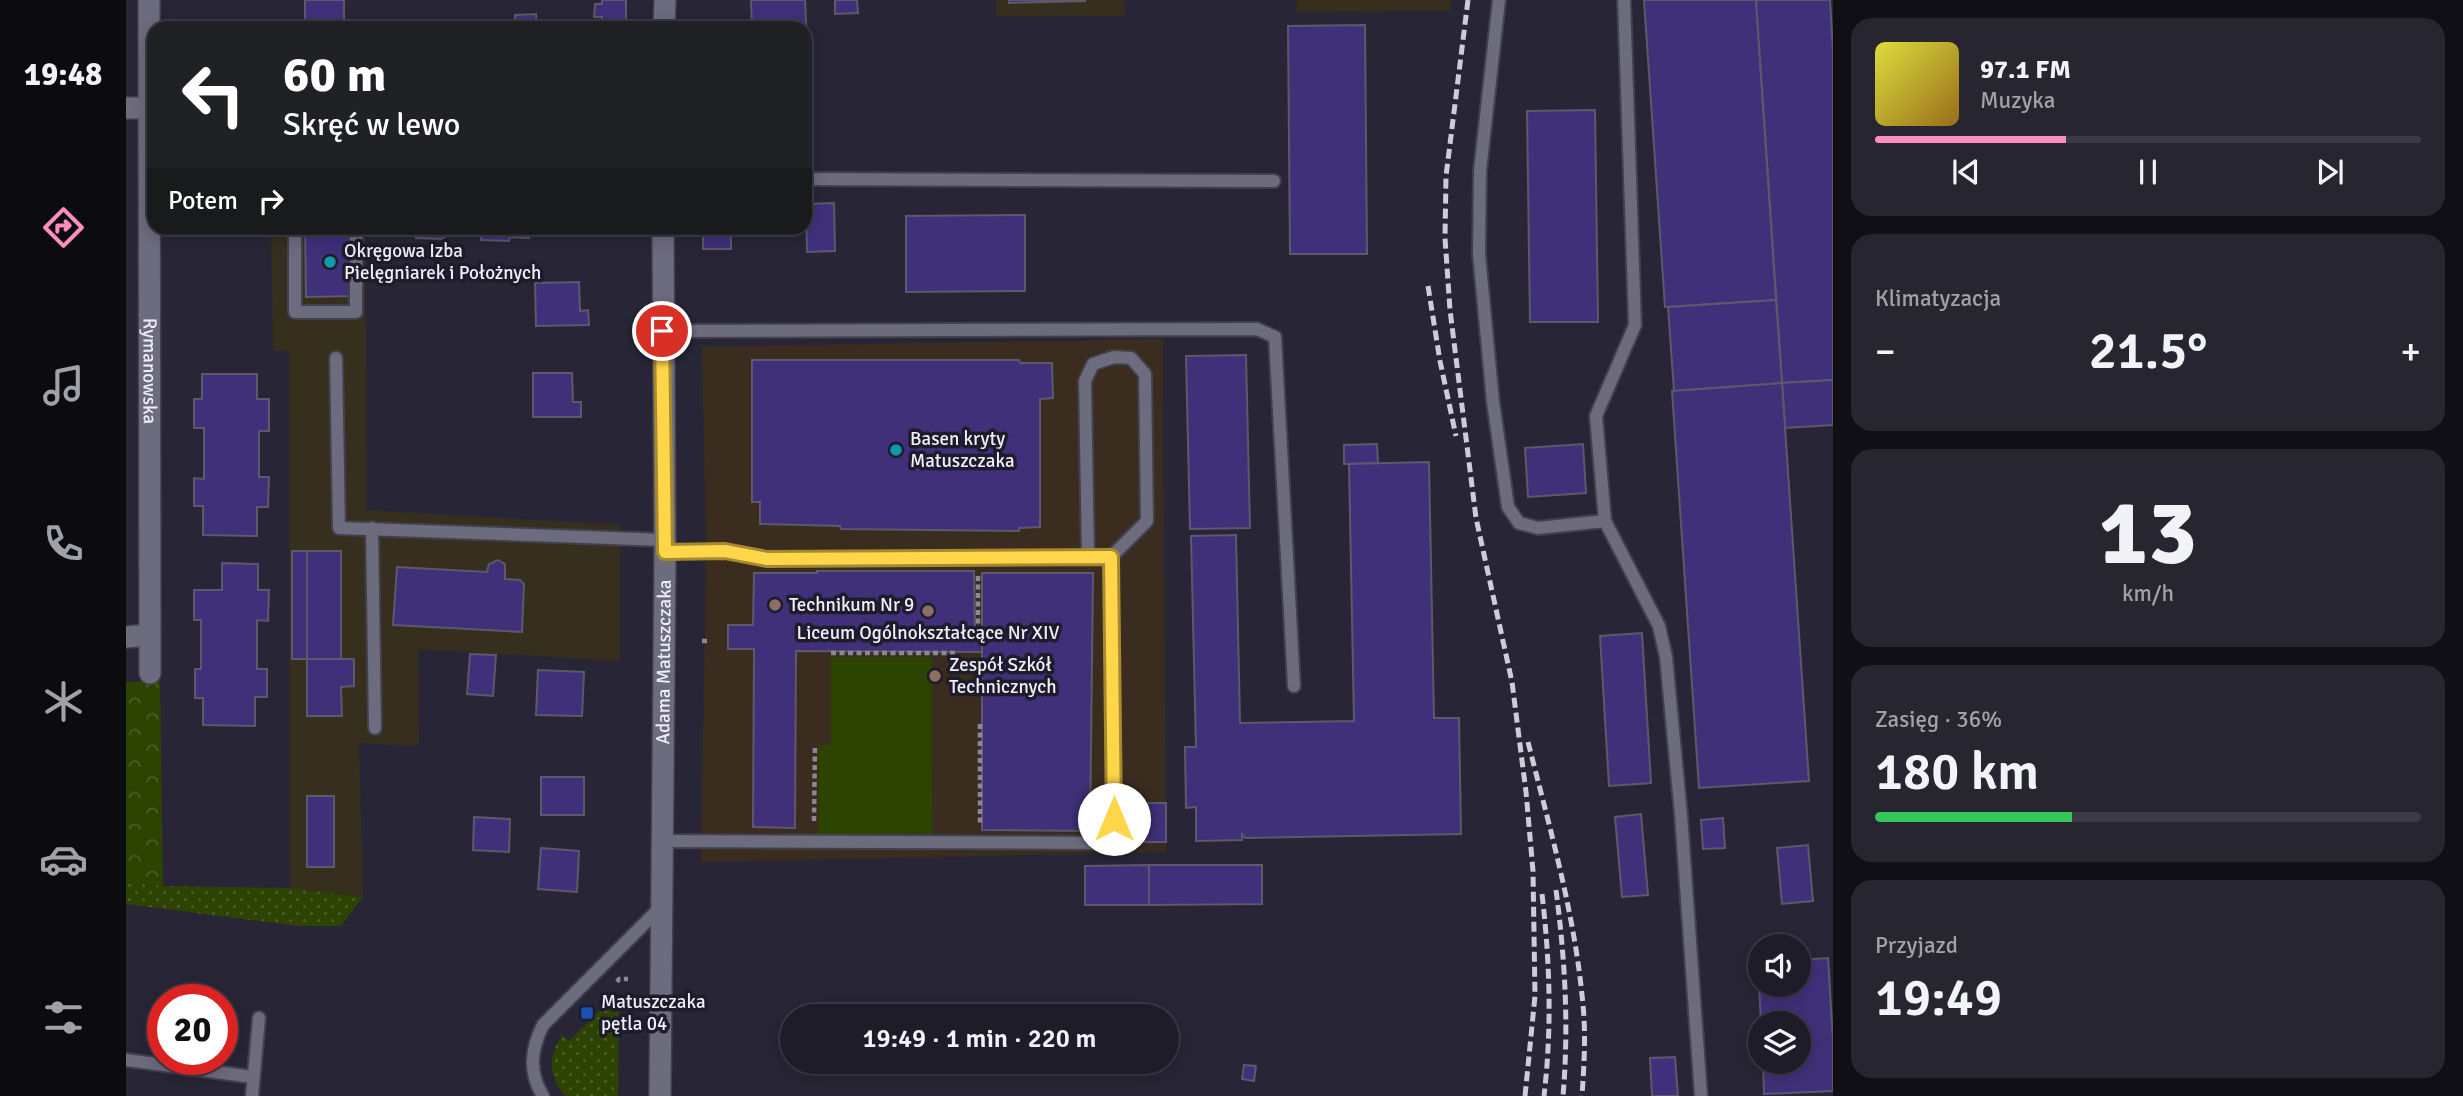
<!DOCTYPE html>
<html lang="pl">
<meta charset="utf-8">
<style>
body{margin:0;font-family:Signika,sans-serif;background:#262530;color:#f1f3f6;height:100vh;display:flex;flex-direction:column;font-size:26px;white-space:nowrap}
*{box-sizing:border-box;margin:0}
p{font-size:23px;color:#a1a1a8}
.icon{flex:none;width:38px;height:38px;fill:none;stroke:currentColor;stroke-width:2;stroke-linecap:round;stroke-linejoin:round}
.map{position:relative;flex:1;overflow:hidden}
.details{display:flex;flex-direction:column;gap:18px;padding:18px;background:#100f16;width:630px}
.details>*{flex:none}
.top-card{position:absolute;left:21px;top:21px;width:665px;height:214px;border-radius:21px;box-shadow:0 4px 18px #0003,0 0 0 2px #3c3a45;background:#202124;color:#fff;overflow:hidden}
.buttons{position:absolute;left:1622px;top:934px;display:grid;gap:14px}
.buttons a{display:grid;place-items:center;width:63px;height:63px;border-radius:50%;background:#1e1c28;box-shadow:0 4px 18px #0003,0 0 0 2px #3c3a45;font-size:35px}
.speed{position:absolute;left:21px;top:984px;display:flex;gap:14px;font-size:35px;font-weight:700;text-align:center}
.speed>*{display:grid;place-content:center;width:91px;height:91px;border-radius:50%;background:#1e1c28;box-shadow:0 4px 18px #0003,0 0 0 2px #3c3a45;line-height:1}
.speed .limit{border:10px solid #d22;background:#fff;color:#111}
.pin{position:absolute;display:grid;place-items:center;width:60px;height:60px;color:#fff;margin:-30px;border:4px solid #fff;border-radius:50%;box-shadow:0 2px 7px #0007}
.me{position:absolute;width:77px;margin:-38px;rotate:0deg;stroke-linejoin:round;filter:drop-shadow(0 0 5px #0008)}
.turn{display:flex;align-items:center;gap:24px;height:147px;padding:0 21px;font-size:32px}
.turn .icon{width:91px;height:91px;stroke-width:2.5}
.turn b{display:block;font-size:49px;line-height:60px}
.then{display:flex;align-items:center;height:66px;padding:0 21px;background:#0003;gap:14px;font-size:26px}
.big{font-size:52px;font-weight:600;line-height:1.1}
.details .tile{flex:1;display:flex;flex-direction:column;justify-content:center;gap:10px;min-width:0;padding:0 24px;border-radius:21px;background:#262530}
.details .dial{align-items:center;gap:0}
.dial b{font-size:91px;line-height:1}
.song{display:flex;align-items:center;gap:21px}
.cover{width:84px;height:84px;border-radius:10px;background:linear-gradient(135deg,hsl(60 70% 55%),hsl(40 70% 35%))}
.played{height:7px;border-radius:4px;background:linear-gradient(90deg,#fd8ebf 35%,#3c3a45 35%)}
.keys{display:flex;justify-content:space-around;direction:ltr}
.heat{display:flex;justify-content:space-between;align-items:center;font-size:38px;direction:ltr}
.charge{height:10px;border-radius:5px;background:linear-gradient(90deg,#34c759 36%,#3c3a45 0)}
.trip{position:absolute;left:654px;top:1004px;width:399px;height:70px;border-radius:35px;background:#1e1c28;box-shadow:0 4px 18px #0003,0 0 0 2px #3c3a45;font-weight:600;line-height:70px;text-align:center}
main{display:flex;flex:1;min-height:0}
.tab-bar{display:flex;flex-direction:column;width:126px;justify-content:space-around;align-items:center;background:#0c0b10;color:#a1a1a8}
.tab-bar .icon{width:49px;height:49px}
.tab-bar .on{color:#fd8ebf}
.tab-bar b{font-size:32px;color:#f1f3f6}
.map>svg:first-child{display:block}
.commercial{fill:#362f1e}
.education{fill:#3b2c20}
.grass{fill:url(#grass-dots)}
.forest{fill:url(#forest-crowns)}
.pitch{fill:#2c4301}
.building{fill:#40307a;stroke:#5b596b;stroke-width:2}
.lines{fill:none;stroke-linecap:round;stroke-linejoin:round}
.lane-casing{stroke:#42404d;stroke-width:16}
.street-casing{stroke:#42404d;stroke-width:24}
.path{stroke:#8a8896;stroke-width:4.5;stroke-dasharray:5 3.5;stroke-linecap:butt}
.lane{stroke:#6d6b7e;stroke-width:12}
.street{stroke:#6d6b7e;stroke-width:21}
.rail{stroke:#cdccd7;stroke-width:5;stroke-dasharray:10 5;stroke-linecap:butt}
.route-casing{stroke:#a68a30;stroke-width:18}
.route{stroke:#ffd54a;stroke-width:12}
.culture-dot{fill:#0f9aa8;stroke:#1e1c2b;stroke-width:2.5}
.education-dot{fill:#8d6e63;stroke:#1e1c2b;stroke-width:2.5}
.transit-dot{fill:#1a4fb4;stroke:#1e1c2b;stroke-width:2.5}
.labels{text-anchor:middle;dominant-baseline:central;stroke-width:7;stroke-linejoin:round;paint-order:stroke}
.poi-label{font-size:19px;fill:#efeef9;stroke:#1e1c2b;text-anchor:start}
.street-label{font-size:19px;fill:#efeef9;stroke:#1e1c2b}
</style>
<main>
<nav class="tab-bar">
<b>19:48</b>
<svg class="icon on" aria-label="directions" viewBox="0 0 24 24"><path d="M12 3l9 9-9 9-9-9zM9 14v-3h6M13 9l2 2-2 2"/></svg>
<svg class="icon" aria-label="music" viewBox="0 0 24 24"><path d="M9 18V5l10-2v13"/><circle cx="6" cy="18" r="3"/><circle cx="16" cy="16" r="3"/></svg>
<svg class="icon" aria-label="phone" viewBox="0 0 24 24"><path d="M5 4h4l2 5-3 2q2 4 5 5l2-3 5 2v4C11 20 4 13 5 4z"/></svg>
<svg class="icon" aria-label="climate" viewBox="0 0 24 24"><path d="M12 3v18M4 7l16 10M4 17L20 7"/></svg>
<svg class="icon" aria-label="car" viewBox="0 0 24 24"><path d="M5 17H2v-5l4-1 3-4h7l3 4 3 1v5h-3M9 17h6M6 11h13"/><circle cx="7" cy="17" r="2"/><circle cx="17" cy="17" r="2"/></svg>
<svg class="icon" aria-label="filters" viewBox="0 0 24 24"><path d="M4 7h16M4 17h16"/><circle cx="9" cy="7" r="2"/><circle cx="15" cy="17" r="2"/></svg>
</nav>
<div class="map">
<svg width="1707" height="1096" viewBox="0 0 1707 1096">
<defs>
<pattern id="grass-dots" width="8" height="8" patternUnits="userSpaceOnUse" patternTransform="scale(1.75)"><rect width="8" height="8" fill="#2c4301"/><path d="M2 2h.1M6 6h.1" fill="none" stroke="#4b5e27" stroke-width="1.8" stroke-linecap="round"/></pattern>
<pattern id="forest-crowns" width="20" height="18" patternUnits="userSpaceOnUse" patternTransform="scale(1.75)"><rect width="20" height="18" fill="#2c4301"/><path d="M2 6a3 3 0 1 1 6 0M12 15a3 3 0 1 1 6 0" fill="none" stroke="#4b5e27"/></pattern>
</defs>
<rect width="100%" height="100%" fill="#282636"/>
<g class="commercial">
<polygon points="870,0 998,0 999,16 870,16"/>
<polygon points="1171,0 1326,0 1324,11 1170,12"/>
<polygon points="145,228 239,228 241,510 494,525 494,661 292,649 293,746 233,743 237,897 164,888 163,351 147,351"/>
</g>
<polygon class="education" points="1037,339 1040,852 575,862 580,550 576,347"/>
<g class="grass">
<polygon points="0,881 37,886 164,888 237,897 215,926 172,926 0,904"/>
<path d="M 487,997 L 493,999 L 492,1096 L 440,1096 C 422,1078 422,1056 436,1035 L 443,1041 Z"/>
</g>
<polygon class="forest" points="34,680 37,886 0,881 0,682"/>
<polygon class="pitch" points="705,657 806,657 807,834 693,834 692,745 705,745"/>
<g class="building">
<rect x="179" y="0" width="39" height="28"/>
<polygon points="476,0 500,0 500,28 476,28 476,17 468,17 469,4 476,4"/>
<polygon points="625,0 679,0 681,42 679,28 626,28"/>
<polygon points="709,0 731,0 732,13 709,14"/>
<polygon points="883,0 959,0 959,1 883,3"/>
<polygon points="1518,0 1630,0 1650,300 1539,307"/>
<polygon points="1630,0 1704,0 1707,50 1707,380 1656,383"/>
<polygon points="410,14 411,28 389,28 389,15"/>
<polygon points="1239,25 1241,254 1164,254 1162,26"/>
<polygon points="1469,110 1472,322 1404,322 1401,111"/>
<polygon points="708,203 709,251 681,252 680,204"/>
<polygon points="899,215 899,291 780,292 780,216"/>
<polygon points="179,228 229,228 229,296 180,297"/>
<polygon points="271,228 403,228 403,238 384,237 383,241 355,240 355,236 319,235 318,239 290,238 290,234 271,233"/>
<rect x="577" y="228" width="28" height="21"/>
<polygon points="453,282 454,311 462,310 463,325 410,326 409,283"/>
<polygon points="1650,300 1656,383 1548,391 1542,307"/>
<polygon points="1120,355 1124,528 1064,529 1060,356"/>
<polygon points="626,360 893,360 894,363 926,363 927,398 914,399 914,527 893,528 893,531 715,529 714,526 634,524 634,502 626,502"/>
<polygon points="407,373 446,373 447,402 455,402 455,417 407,417"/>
<polygon points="76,374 131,374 131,399 143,399 143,431 133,431 133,477 143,477 142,507 131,507 131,536 77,535 77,506 68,506 68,478 78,479 78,428 68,428 68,399 76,399"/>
<polygon points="1707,380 1707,425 1659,428 1656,383"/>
<polygon points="1656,383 1683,781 1573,788 1546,391"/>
<polygon points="1251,444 1252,463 1218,464 1218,445"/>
<polygon points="1457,444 1460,493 1402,497 1399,448"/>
<polygon points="1303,462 1308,718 1333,718 1335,834 1119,838 1116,834 1116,840 1070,841 1070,807 1060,808 1059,747 1070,747 1065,536 1110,535 1114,723 1228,721 1223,464"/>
<polygon points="166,551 182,551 181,659 166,659"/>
<rect x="181" y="551" width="34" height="108"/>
<polygon points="372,560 379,564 379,579 394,580 398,584 396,632 267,625 271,567 361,572 363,564"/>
<polygon points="96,563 132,564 132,590 143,590 142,621 131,620 131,669 141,669 141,697 129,697 129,726 77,725 77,698 69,698 69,669 75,669 75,620 68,620 68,590 96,590"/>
<polygon points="691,571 848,571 849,631 857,631 857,652 670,651 669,828 627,827 628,649 602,649 602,625 627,625 628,573 691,573"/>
<polygon points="856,573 967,573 964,831 856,830"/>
<polygon points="1516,633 1525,783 1483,786 1474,636"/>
<polygon points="344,654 370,655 367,696 341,694"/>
<polygon points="181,659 228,659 228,686 215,687 216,716 181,716"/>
<polygon points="412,670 458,672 456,716 410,715"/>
<rect x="415" y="777" width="43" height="38"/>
<rect x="181" y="796" width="27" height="71"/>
<polygon points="1014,803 1040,803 1040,842 1015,842"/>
<polygon points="1515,814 1522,895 1496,897 1489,817"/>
<polygon points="348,817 384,819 383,852 347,850"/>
<polygon points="1597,818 1599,848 1577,849 1575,820"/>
<polygon points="1682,845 1687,901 1656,904 1651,848"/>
<polygon points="415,848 453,851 451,892 412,889"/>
<polygon points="1023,865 1136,865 1136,904 1023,905"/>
<polygon points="1023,865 1023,905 959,905 959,866"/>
<polygon points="1702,958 1707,1040 1707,1091 1638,1094 1637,1062 1673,1062 1673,1024 1635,1024 1632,962 1634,961 1634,985 1673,985 1673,960"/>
<polygon points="1549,1057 1552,1096 1526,1096 1524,1058"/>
<polygon points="1118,1065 1130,1066 1128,1081 1116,1079"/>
</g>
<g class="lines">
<defs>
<g id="lane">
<polyline points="1373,0 1354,171 1353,254 1367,402 1382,507 1393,523 1412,528 1479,521"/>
<polyline points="1498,0 1509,325 1470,416 1479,521 1533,626 1540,657 1555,815 1575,1096"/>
<polyline points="679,179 1148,181"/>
<polyline points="169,228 169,312 230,312 230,228"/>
<polyline points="536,331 1131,329 1149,337 1168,686"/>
<polyline points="210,358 213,528 539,540"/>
<polyline points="246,528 249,728"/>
<polyline points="539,552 599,551 641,559 985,557 1021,521 1019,374 1005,358 988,357 967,364 959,381 962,557"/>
<polyline points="535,841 979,843 988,819 985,557"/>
<polyline points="0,1060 127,1077"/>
<polyline points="126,1096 133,1018"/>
<path d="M 417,1096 C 402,1072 405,1049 417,1025 L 535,907"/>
</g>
<g id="street">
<path id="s1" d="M 23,0 L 24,673"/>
<polyline points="538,28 539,0"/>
<polyline points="0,108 28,108"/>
<polyline points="0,637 23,635"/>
<path id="s2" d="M 534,1096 L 539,552 L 537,228"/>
</g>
</defs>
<use href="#lane" class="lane-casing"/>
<use href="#street" class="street-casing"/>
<g class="path">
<polyline points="852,576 852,631"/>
<polyline points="576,641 581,641"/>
<polyline points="705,653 831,653"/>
<polyline points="854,724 854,825"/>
<polyline points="688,821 689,745"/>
<polyline points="491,982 493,979 502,979"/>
</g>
<use href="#lane" class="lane"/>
<use href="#street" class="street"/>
<g class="rail">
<polyline points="1342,0 1320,176 1319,238 1324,310 1350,518 1386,682 1400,792 1407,871 1409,996 1399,1096"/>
<polyline points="1302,286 1314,361 1330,436"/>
<path d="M 1402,742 C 1424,829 1449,915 1457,1005 C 1460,1035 1458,1066 1456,1096"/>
<path d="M 1430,890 C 1439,959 1443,1026 1437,1096"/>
<path d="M 1416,894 C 1424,962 1426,1028 1418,1096"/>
</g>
</g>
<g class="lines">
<defs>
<polyline id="route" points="536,331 539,552 599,551 641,559 985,557 988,819"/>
</defs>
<use href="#route" class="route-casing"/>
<use href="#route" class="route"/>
</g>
<g class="culture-dot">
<circle cx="204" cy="262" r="7"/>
<circle cx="770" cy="450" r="7"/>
</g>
<g class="education-dot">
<circle cx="649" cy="605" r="7"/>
<circle cx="802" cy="611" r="7"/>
<circle cx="809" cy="676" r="7"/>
</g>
<rect class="transit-dot" x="454" y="1006" width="14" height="14" rx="3.5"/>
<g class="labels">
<g class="poi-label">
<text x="218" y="251">Okręgowa Izba<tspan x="218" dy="22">Pielęgniarek i Położnych</tspan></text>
<text x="784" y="439">Basen kryty<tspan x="784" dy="22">Matuszczaka</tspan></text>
<text x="663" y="605">Technikum Nr 9</text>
<text x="802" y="633" text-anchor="middle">Liceum Ogólnokształcące Nr XIV</text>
<text x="823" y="665">Zespół Szkół<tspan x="823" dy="22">Technicznych</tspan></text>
<text x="475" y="1002">Matuszczaka<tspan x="475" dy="22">pętla 04</tspan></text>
</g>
<g class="street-label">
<text stroke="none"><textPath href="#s1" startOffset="371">Rymanowska</textPath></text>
<text stroke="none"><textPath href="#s2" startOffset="434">Adama Matuszczaka</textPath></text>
</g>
</g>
</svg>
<div class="buttons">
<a><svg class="icon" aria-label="sound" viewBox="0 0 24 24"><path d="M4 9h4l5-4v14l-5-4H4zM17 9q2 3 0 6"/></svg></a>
<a><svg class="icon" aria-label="layers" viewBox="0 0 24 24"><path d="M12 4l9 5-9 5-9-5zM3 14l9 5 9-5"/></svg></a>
</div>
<div class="speed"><div class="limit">20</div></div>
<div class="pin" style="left:536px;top:331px;background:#d93025"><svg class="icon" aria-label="arrive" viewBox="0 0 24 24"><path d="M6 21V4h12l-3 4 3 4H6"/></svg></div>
<svg class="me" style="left:988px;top:819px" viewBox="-20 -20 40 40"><circle r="19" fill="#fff"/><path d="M0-13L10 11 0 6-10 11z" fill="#ffd54a"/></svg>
<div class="trip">19:49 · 1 min · 220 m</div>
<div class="top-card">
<div class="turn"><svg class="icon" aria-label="left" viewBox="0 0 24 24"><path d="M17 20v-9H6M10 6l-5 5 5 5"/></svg><div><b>60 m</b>Skręć w lewo</div></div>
<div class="then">Potem<svg class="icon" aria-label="right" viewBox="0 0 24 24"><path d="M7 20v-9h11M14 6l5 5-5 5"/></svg></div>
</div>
</div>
<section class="details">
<div class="tile">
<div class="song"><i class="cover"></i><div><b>97.1 FM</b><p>Muzyka</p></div></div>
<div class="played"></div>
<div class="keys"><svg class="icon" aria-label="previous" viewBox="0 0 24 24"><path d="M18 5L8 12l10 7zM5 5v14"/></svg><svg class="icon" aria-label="pause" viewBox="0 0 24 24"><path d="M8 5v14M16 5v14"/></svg><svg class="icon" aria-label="next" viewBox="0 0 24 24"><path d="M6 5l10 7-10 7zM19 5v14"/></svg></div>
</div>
<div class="tile"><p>Klimatyzacja</p>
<div class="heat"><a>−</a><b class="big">21.5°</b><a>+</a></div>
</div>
<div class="tile dial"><b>13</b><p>km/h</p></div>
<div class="tile"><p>Zasięg · 36%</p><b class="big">180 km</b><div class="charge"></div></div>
<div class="tile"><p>Przyjazd</p><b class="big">19:49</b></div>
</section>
</main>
